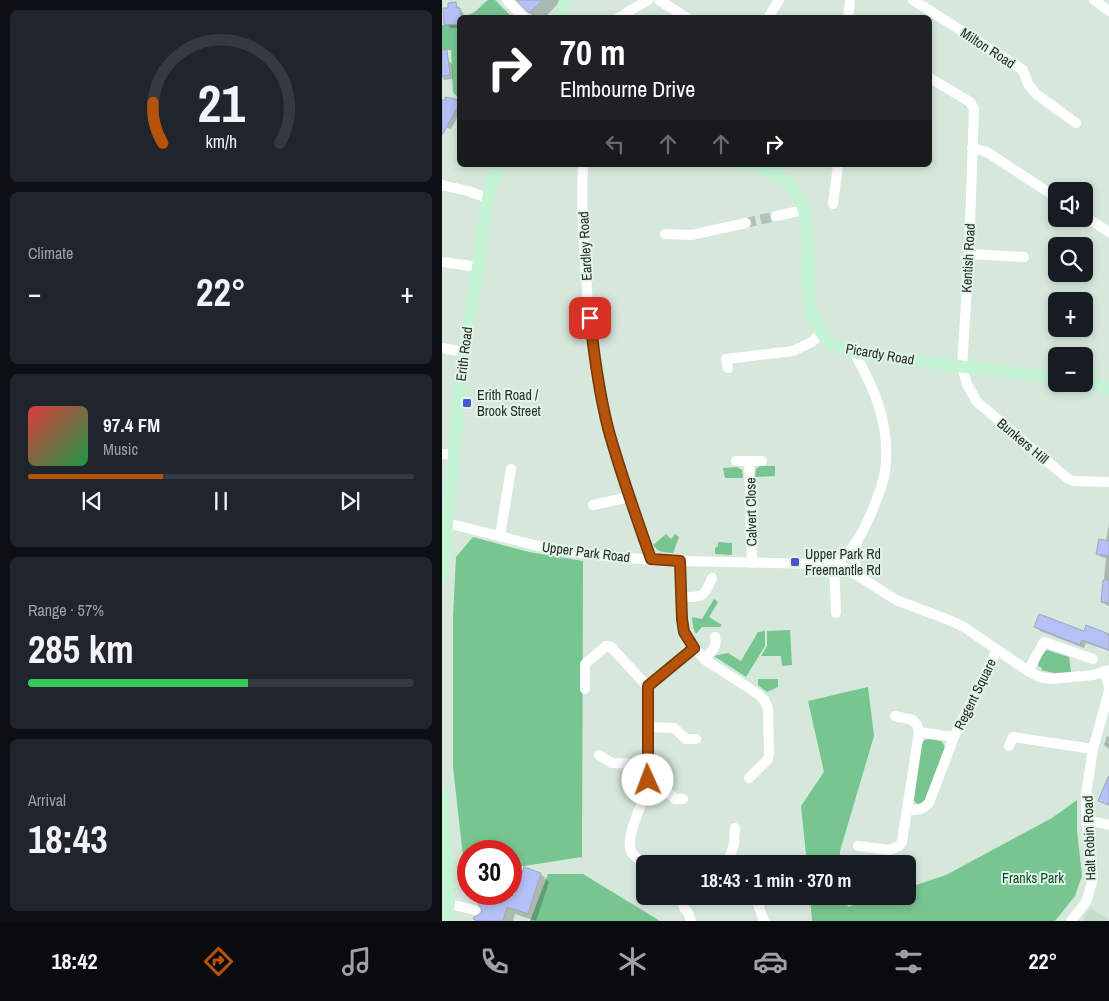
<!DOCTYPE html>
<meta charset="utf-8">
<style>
body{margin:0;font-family:"Archivo Narrow",sans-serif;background:#20242c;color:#f1f3f6;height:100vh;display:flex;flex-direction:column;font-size:19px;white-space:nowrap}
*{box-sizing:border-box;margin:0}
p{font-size:16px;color:#9ea1a6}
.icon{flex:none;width:28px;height:28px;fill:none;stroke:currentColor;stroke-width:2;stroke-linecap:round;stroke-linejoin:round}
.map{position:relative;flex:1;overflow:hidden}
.sheet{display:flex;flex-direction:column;gap:10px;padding:10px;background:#0d0f14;width:442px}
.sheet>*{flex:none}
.banner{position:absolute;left:15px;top:15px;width:475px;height:152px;border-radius:8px;box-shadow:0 2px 8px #0003;background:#202124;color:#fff;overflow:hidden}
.buttons{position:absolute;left:606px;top:182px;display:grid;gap:10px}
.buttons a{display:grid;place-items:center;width:45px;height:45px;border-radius:8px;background:#171b24;box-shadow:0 2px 8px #0003;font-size:25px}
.speed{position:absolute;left:15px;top:840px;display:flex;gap:10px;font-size:25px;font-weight:700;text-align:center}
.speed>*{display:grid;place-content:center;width:65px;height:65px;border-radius:50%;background:#171b24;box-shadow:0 2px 8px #0003;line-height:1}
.speed .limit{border:8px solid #d22;background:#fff;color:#111}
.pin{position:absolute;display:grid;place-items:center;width:42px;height:42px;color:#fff;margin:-21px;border-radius:10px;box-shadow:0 2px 8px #0006}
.me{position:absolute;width:55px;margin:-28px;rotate:358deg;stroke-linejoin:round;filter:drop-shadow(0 0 4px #0008)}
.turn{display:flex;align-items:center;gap:18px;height:105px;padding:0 20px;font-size:22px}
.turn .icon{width:65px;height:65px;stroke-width:2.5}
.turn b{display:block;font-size:35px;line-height:42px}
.lanes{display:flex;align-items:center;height:48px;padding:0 20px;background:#0003;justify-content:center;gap:25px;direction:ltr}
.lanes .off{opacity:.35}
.big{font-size:38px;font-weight:800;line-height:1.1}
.sheet .widget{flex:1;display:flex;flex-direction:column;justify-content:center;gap:8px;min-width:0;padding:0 18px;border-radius:8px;background:#20242c}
.sheet .dial{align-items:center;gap:0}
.dial svg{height:130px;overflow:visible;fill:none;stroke:#363941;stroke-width:7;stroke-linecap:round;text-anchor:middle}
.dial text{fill:#f1f3f6;stroke:none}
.song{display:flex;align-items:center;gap:15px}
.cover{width:60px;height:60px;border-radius:8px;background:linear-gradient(135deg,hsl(0 70% 55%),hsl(140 70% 35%))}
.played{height:5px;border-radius:2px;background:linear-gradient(90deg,#b45309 35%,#363941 35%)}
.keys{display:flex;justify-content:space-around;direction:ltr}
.heat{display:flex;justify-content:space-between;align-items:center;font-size:28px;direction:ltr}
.charge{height:8px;border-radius:4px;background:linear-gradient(90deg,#34c759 57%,#363941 0)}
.trip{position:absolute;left:194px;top:855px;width:280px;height:50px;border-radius:8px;background:#171b24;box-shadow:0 2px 8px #0003;font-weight:800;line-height:50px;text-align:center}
.dock{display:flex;height:80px;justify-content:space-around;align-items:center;background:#090b0e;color:#9ea1a6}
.dock .icon{width:35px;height:35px}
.dock .selected{color:#b45309}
.dock b{font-size:22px;color:#f1f3f6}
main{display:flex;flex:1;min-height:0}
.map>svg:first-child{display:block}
.built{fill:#c5ddcc}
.green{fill:#77c591}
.shadow{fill:#0003}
.building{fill:#b4c1f7;stroke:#a2a6b8}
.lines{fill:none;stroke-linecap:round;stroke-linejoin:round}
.minor-tunnel{stroke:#b3c2b7;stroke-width:10;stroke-dasharray:10 5;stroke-linecap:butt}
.minor{stroke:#fff;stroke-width:10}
.major{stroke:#c3f4d3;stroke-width:12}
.route-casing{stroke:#753606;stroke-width:12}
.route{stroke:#b45309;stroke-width:9}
.poi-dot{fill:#4b56cb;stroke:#e3f5e8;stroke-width:2}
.labels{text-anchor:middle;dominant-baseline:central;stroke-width:4;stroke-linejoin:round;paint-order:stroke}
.street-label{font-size:14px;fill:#262c27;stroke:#e3f5e8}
.poi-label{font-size:14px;fill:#262c27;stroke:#e3f5e8;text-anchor:start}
.park-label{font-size:14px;fill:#005029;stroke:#e3f5e8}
</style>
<main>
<section class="sheet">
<div class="widget dial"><svg viewBox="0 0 100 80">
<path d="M14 69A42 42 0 1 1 86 69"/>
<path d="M14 69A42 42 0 0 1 8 44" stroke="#b45309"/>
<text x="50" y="56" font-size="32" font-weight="700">21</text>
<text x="50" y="72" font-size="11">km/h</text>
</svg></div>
<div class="widget"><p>Climate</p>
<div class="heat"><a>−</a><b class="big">22°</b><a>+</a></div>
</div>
<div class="widget">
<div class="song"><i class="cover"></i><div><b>97.4 FM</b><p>Music</p></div></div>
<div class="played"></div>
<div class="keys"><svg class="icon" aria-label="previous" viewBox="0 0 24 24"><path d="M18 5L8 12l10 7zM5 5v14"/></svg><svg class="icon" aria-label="pause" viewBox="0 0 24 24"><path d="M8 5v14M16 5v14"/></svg><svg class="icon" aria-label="next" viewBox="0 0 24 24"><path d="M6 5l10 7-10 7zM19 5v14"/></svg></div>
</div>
<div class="widget"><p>Range · 57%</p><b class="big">285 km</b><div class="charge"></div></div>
<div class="widget"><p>Arrival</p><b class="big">18:43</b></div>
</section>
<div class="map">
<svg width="667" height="921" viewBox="0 0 667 921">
<rect width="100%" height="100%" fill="#d6e8db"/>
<polygon class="built" points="648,908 666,919 666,921 640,921"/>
<g class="green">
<path d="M 46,0 L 53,0 L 70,17 L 19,17 L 18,14 C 30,19 37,7 46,0 Z"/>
<polygon points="17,24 17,97 15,97 11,92 9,50 0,50 0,25"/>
<polygon points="318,466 333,466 333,476 313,477 314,469"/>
<polygon points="295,467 300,470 301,478 283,478 281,468"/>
<path d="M 224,534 L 229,539 L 233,534 L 237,537 L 231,553 C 223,552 216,553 211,545 Z"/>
<polygon points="31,537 87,552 141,561 140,857 69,868 69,851 26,851 26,874 23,874 11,767 11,617 14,557"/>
<polygon points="276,542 290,543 290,555 273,554 273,548 276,546"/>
<polygon points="272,599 276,602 267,617 280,625 278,627 260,627 254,634 251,627 250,617 260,619"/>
<polygon points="348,630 350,665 340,666 339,656 319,656 325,646 325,631"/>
<polygon points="323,631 323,646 304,677 272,656 286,653 299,661 316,632"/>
<path d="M 605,650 L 627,657 L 629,672 L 612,673 L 599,670 L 600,668 L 596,666 C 597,659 599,654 605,650 Z"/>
<polygon points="316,679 336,679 336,687 325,692 316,685"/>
<polygon points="426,687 432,736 398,851 398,864 365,864 359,806 382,772 366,701"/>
<polygon points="487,739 499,741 502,745 503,749 482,802 477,805 473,802 472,800 479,744 483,740"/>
<polygon points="635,800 635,830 640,876 633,896 613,921 370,921 368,896 402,896 406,907 438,896 465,896 465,888 504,875 610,818"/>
<polygon points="106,874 141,874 218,921 88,921"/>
</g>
<g class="shadow">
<polygon points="75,0 120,0 102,18 93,18"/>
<polygon points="14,4 21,13 22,18 18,18 18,28 8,28 4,24 7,9"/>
<polygon points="6,60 10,64 11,79 2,80 0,77 0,61"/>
<polygon points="0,101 18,101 18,113 9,129 0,126"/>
<polygon points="667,523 667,606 664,605 660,601 664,558 659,557 655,553 664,541"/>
<polygon points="594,627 667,635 667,651 644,643 642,648 598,631"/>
<polygon points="665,736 667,737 667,749 662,745"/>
<polygon points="99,874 107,882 94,921 73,914 71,921 34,921 32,919 41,911 37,904 41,894 61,894 73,898"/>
</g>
<g class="building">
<polygon points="74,0 101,0 87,13"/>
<polygon points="14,2 15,8 18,8 19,18 18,18 18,24 2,25 1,8 6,8 6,3"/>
<polygon points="0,50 5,50 8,75 0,76"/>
<polygon points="3,97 18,100 18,103 0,135 0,100 3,100"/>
<polygon points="657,539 667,541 667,556 654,554"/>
<polygon points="661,580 667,580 667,603 659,602"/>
<polygon points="597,614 642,631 644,625 667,634 667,650 640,640 638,645 592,627"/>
<polygon points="666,777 667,777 667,805 656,801"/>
<polygon points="82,867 99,873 86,914 65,907 61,921 36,921 31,919 32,917 35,916 40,912 39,908 36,904 39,894 65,894 73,896"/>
</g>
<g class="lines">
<polyline class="minor-tunnel" points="304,223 334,216"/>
<g class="minor">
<polyline points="65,0 82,18"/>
<polyline points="217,0 245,18"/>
<polyline points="471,0 581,70 586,84 594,94 634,123"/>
<polyline points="652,0 667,11"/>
<polyline points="176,18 206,0"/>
<polyline points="326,18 337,0"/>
<polyline points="406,18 408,0"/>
<polyline points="488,78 528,102 532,109 527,254 520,367 525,384 535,402 625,478 631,481 667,482"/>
<polyline points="530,148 545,152 615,198"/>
<path d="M 141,165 C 139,202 141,239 144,275 C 147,326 154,379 167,429 C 179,473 194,516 209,559"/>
<polyline points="0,185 26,191 46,198"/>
<polyline points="391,204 396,165"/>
<polyline points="334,216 362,210"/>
<polyline points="642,216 667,232"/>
<polyline points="223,234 249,235 304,223"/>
<polyline points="527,254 582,257"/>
<polyline points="0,262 36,267"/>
<polyline points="0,348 22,352"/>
<polyline points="286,368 284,359 351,351 370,342 379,333"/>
<polyline points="0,454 11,455"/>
<polyline points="294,461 307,461"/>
<polyline points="151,505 187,497"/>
<polyline points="5,523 92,545 130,552 182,558 238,561 380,564 398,565 404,568 454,600 507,620 522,627 586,671 598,677 610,679 641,676 651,675 667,670"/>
<polyline points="58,536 69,469"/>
<polyline points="238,561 240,619 242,633 250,645 262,659 316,694 322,700 326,708 327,755 326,759 307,778"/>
<polyline points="310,563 307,461 320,461"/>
<path d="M 415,575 C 412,564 413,554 415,543"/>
<path d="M 239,597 C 260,597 262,598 270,578"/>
<path d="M 394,613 L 392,564 C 411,551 419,536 428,516 C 434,502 440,487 443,472 C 449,427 433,388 411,351"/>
<path d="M 262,659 C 269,652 276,647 273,637"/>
<polyline points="586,671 602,642 651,659"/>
<polyline points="662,672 666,683 667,687"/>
<polyline points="143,689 143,664 164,646 169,647 206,687"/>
<polyline points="453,716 471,720 475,725 477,732"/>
<polyline points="205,727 232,728 244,739 254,739"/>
<polyline points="567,746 571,737 651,749"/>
<polyline points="157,755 170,763 206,764"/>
<polyline points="204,794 227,793 233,799 241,799"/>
<path d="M 466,810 C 476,810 480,810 487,803 L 512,737"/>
<polyline points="644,821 650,821 667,825"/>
<polyline points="416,846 448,850 457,846 460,842 477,732 512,737 555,650"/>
<path d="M 203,864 C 198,860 192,857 189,851 C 182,836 204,799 207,780 L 206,687 L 252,648"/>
<polyline points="285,864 292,845 293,828"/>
<polyline points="238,896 242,908 246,912 249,921"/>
<polyline points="313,896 322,921"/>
<polyline points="7,904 33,910"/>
<polyline points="629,921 644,902 651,879 648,844 644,821 644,795 651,749 667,691"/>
</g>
<g class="major">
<polyline points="118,18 123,0"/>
<path d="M 304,165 C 315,167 328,169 337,175 C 378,200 362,266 368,306 C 369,313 373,321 376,327 C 379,333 382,338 388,342 C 408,355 437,356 461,359 C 512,366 563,372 615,377"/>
<polyline points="642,382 650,383 667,389"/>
<polyline points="0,576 22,352 33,286 46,198 49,186 58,165"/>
<polyline points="0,792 7,893 7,904 4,921"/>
</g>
</g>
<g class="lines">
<defs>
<path id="route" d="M 148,318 C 152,355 157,392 166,428 C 178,472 194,516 209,559 L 238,561 L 240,619 L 242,632 L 252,648 L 206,686 L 206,780"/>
</defs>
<use href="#route" class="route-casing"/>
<use href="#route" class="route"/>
</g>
<g class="poi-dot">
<rect x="20" y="398" width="10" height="10" rx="2.5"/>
<rect x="348" y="557" width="10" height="10" rx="2.5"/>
</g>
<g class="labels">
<g class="street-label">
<text transform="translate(546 48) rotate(33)">Milton Road</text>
<text transform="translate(143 246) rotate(-93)">Eardley Road</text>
<text transform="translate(526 258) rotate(-87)">Kentish Road</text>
<text transform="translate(22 354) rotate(-83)">Erith Road</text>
<text transform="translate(438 354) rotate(10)">Picardy Road</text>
<text transform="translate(581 441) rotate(40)">Bunkers Hill</text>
<text transform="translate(309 512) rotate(-91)">Calvert Close</text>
<text transform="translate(144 552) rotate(7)">Upper Park Road</text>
<text transform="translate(533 694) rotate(-64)">Regent Square</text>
<text transform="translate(647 838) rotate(-92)">Halt Robin Road</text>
</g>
<g class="poi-label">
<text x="35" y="395">Erith Road /<tspan x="35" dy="16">Brook Street</tspan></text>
<text x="363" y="554">Upper Park Rd<tspan x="363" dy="16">Freemantle Rd</tspan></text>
</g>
<g class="park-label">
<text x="591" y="878">Franks Park</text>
</g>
</g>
</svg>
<div class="buttons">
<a><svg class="icon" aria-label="sound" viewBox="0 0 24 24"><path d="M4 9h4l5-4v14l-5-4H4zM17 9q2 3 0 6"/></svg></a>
<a><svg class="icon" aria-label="search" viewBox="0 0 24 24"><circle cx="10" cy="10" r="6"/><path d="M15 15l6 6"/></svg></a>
<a>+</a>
<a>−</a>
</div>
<div class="speed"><div class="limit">30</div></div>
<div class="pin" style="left:148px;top:318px;background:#d93025"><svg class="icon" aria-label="arrive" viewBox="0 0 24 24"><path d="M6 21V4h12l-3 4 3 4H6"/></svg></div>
<svg class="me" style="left:206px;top:780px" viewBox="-20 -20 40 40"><circle r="19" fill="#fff"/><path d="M0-13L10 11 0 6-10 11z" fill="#b45309"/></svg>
<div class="trip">18:43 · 1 min · 370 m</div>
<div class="banner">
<div class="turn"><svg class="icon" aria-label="right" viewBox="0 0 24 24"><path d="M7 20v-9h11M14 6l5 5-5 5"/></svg><div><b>70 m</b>Elmbourne Drive</div></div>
<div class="lanes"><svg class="icon off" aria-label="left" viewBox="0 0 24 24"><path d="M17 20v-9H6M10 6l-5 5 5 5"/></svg><svg class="icon off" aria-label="ahead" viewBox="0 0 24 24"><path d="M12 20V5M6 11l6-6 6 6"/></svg><svg class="icon off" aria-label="ahead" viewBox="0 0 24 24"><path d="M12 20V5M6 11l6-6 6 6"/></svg><svg class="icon" aria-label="right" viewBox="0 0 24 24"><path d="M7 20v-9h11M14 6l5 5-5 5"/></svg></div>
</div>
</div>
</main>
<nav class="dock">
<b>18:42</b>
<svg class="icon selected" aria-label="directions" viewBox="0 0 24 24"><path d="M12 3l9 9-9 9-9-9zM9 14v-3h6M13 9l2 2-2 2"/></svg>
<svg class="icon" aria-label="music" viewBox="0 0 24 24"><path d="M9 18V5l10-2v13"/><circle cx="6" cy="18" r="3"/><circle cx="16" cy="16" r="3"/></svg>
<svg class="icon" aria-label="phone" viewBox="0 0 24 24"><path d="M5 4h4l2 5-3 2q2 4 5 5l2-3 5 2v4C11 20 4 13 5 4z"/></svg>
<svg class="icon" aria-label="climate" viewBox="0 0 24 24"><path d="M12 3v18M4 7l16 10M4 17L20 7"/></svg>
<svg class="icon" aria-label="car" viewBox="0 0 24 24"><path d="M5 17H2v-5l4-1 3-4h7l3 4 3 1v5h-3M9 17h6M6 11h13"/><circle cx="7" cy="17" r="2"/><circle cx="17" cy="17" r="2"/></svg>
<svg class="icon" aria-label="filters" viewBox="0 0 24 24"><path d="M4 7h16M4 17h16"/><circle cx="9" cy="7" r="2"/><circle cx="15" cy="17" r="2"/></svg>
<b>22°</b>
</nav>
